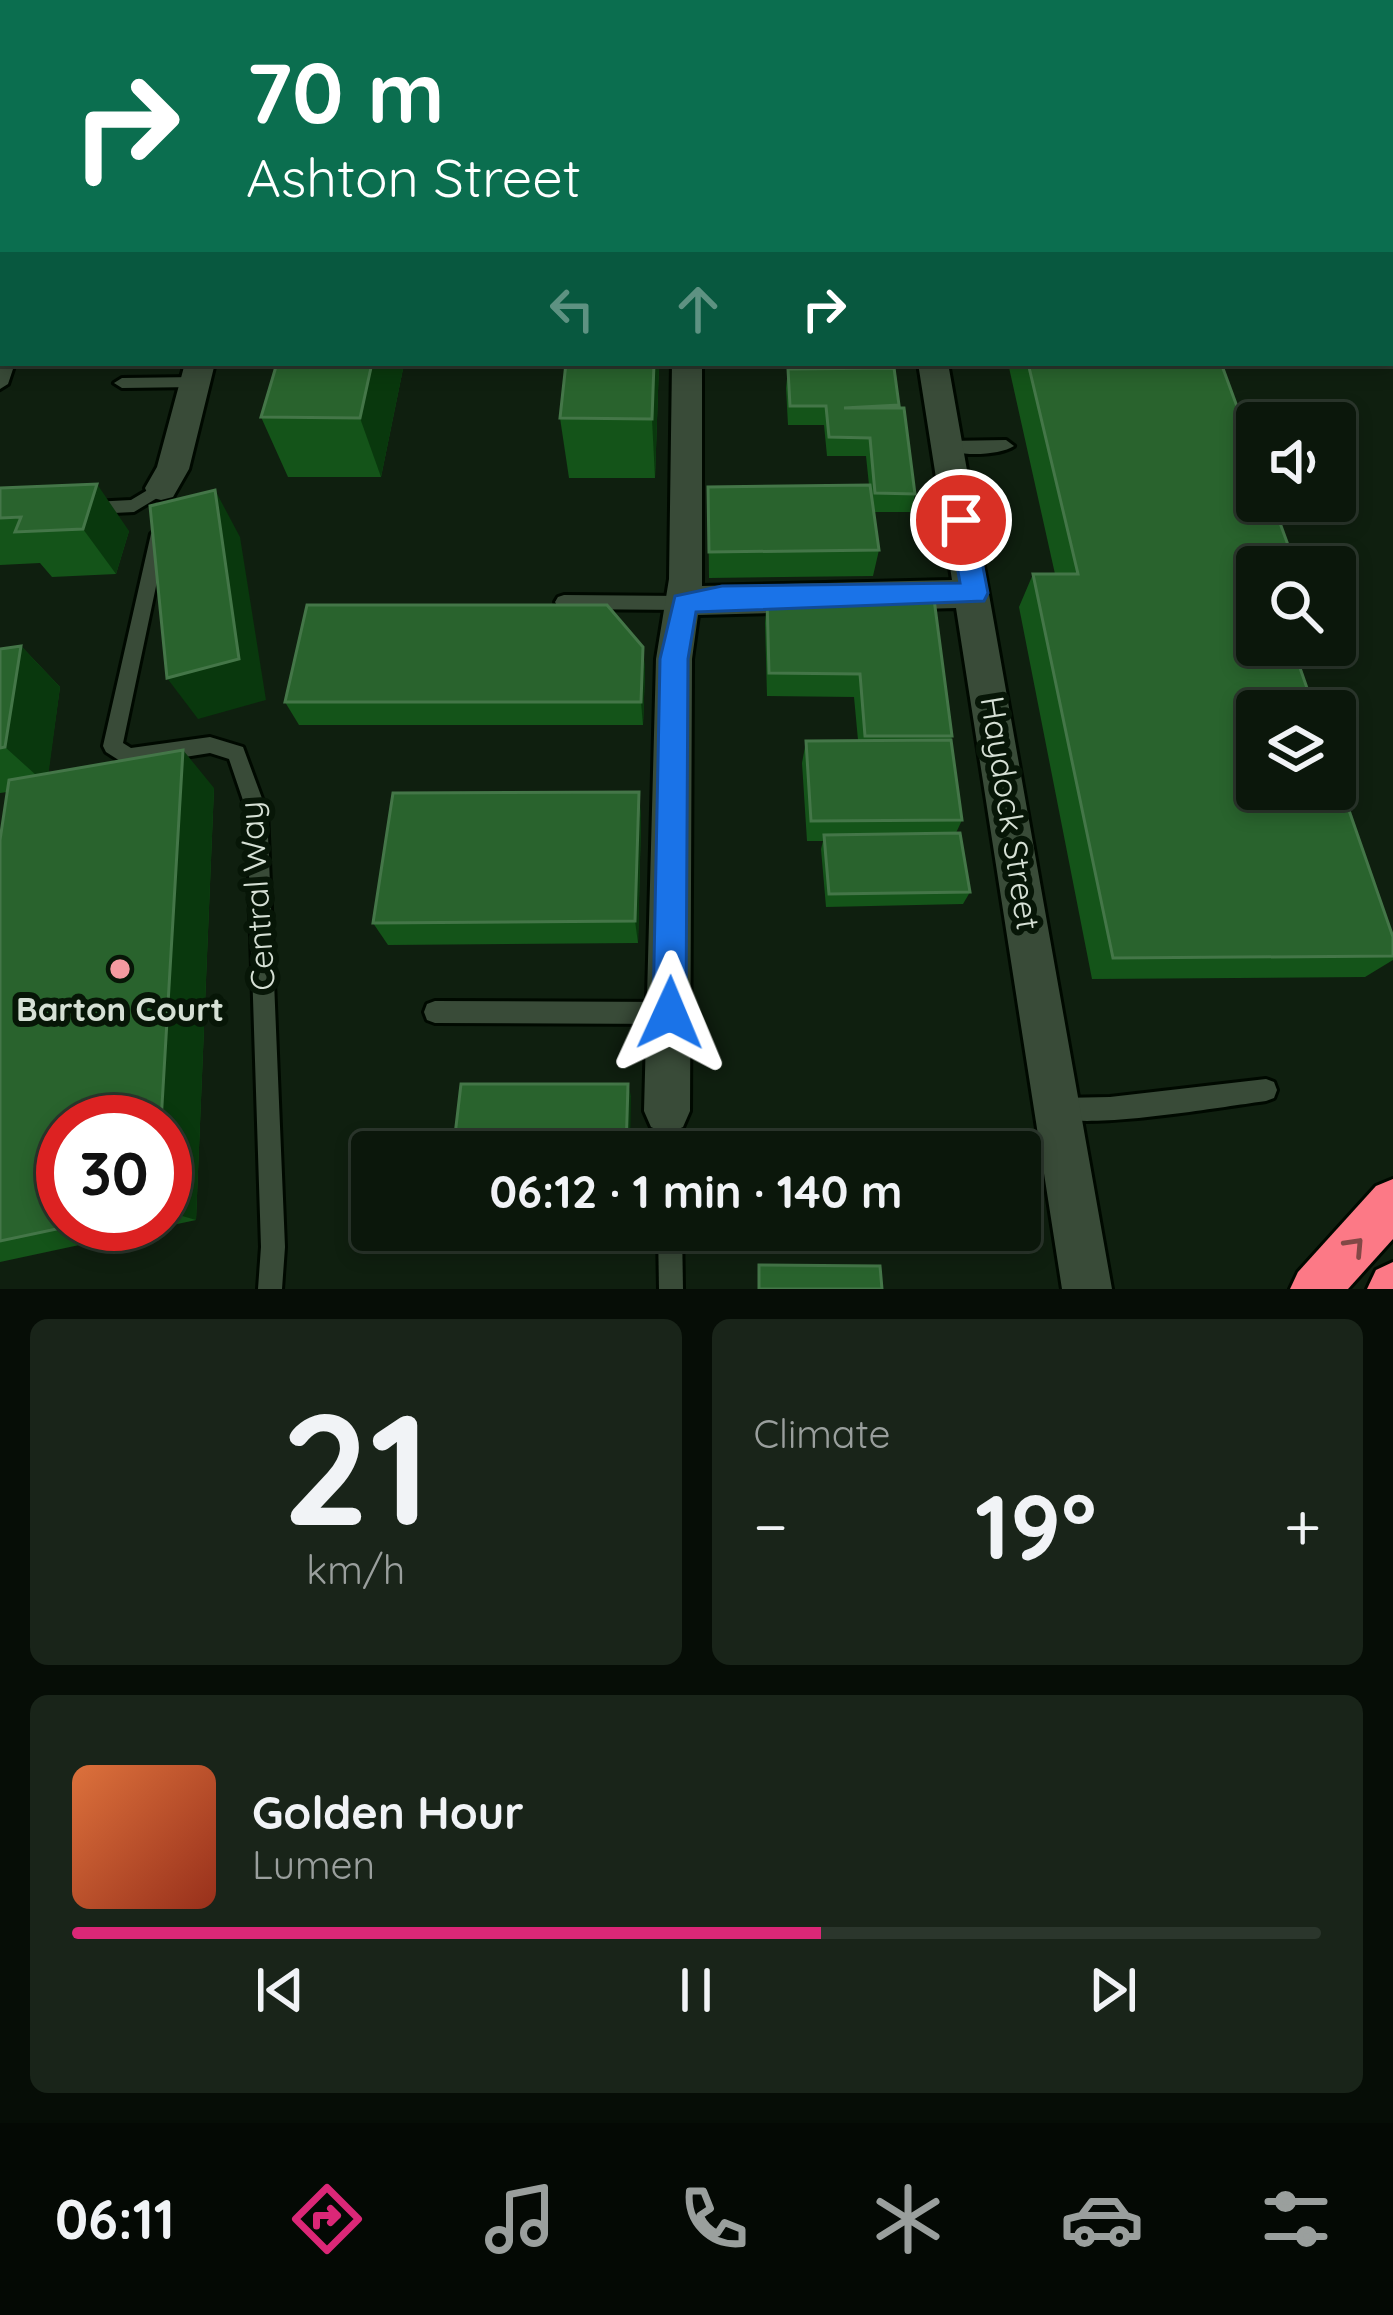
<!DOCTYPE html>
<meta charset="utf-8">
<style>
body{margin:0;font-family:Quicksand,sans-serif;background:#192419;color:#f1f3f6;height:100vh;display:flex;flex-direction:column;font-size:45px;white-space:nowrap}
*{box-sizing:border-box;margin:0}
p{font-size:39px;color:#9a9f9d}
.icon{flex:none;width:66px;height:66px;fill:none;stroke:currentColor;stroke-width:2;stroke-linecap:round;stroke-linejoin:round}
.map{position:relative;height:1289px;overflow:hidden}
.details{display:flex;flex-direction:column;gap:30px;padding:30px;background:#060d06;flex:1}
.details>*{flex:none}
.hud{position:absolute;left:0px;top:0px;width:1395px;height:366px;box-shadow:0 6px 18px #0003,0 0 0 3px #2b362c;background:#0b6e4f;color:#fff;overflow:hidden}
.buttons{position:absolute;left:1236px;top:402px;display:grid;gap:24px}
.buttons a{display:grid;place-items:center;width:120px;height:120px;border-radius:12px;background:#0b170b;box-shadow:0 6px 18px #0003,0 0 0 3px #2b362c;font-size:60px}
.speed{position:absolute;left:36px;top:1095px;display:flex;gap:24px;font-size:60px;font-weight:700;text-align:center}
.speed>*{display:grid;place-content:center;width:156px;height:156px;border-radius:50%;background:#0b170b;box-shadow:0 6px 18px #0003,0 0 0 3px #2b362c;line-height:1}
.speed .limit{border:18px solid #d22;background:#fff;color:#111}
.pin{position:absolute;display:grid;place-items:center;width:102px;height:102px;color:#fff;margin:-51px;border:6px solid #fff;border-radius:50%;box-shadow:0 3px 12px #0007}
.me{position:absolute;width:132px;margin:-66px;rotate:1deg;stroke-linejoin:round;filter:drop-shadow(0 0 9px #0008)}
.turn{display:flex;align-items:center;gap:42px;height:252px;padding:0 48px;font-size:54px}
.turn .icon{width:156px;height:156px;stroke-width:2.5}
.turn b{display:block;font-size:84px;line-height:102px}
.lanes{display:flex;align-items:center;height:114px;padding:0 48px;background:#0003;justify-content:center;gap:60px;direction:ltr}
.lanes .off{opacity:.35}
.big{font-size:90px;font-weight:700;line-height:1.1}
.details .card{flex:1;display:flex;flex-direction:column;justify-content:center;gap:18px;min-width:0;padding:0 42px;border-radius:18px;background:#192419}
.details .dial{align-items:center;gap:0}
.dial b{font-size:156px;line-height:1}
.song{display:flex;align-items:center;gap:36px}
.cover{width:144px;height:144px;border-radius:18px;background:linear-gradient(135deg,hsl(20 70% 55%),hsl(10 70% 35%))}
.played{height:12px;border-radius:6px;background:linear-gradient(90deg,#db2777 60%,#2b362c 60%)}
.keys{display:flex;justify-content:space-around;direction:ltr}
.heat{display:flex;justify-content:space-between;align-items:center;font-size:66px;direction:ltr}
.details .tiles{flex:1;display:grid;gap:30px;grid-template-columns:1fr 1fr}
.card:last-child{grid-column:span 2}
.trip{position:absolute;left:351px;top:1131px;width:690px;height:120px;border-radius:12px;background:#0b170b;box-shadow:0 6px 18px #0003,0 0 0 3px #2b362c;font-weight:700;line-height:120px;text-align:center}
.menu{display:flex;height:192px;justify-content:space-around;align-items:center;background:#040904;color:#9a9f9d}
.menu .icon{width:84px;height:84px}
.menu .current{color:#db2777}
.menu b{font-size:54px;color:#f1f3f6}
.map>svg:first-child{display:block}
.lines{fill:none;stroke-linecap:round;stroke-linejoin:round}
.lane-casing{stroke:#000900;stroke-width:6}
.street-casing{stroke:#000900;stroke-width:6}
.secondary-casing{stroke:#000900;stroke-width:6}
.highway-casing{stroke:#000900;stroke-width:6}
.lane{fill:#394b38;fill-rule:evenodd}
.street{fill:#394b38;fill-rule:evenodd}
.secondary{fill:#74594f;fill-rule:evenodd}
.highway{fill:#fc7986;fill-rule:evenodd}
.rail{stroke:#707d70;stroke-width:6;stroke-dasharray:10 10;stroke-linecap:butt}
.wall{fill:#145419;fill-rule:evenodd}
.shaded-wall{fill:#09380d}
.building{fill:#29632d;stroke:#447648;stroke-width:3}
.oneway{stroke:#824846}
.route{fill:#1a73e8;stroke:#114b97;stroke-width:3}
.poi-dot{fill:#f49aa0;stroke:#071607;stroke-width:4.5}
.labels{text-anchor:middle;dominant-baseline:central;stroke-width:12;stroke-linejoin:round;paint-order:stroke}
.street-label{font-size:33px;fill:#d6e0d5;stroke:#071607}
.poi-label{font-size:33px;font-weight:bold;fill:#d6e0d5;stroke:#071607}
</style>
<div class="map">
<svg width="1393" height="1289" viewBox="0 0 1393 1289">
<rect width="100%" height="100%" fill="#0f1f0f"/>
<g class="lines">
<defs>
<g id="lane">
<polygon points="3,359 3,363 15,363 8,384 0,389 0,362"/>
<polygon points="196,377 204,382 196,387 122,388 114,383 122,378"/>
<path d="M 1006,440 L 1014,446 C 999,456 955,457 940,447 L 948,441 Z"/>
<polygon points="161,482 167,484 169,488 167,492 134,512 93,514 85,508 93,502 131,500"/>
<polygon points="159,527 167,534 123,743 131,748 210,737 243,747 267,812 285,1247 282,1289 258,1289 261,1247 247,812 229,759 210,753 128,766 106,752 103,746 151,534"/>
<polygon points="564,595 684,596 690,598 693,603 690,608 684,610 564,609 558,607 555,602 558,597"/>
<polygon points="435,1001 670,1002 678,1005 681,1013 678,1021 670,1024 435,1023 427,1020 424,1012 427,1004"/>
<path d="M 1266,1079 L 1274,1082 L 1277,1090 L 1274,1098 L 1266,1101 C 1220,1107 1089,1130 1052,1117 L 1049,1109 L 1052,1101 L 1060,1098 L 1110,1097 Z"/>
<polygon points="667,1100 675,1103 678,1111 680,1152 656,1152 656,1111 659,1103"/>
<polygon points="658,1230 682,1230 683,1289 659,1289"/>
</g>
<g id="street">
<rect x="0" y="142" width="3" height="16"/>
<rect x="1392" y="153" width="1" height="17"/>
<polygon points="185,363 215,363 189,469 173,497 161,500 149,497 145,488 157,467"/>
<polygon points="672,363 702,363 702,586 952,580 918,363 948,363 1112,1289 1062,1289 956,608 698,615 692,659 690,1111 683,1127 667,1134 651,1127 644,1111 656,659 669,579"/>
</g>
<g id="secondary">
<polygon points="865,0 887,0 889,3 867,3"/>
<rect x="1392" y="315" width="1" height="21"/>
</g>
<g id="highway">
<polygon points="0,0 14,3 3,3 0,17"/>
<polygon points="1393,1179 1393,1239 1348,1289 1290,1289 1298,1272 1376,1186"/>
<polygon points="1393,1262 1393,1289 1367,1289 1376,1270"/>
</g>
</defs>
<use href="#lane" class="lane-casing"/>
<use href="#street" class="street-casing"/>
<use href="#secondary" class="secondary-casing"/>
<use href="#highway" class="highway-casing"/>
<use href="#lane" class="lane"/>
<use href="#street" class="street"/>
<use href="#secondary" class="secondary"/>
<use href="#highway" class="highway"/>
<g class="rail">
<polyline points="0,125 3,118"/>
<polyline points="0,158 3,151"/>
</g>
</g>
<g class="wall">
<polygon points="111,0 461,0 462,3 347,3 348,1 317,3 113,3"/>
<polygon points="898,0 956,0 957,3 899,3"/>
<polygon points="1078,0 1207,0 1206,3 1081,3"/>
<polygon points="1234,0 1355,0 1357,3 1236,3"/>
<polygon points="277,363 551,363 550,365 404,364 381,477 288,477 261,417"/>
<polygon points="659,363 655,478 569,478 560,418"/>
<polygon points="850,363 895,363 899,408 915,494 911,512 874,512 879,550 873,576 709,578 708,487 869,485 866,456 827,456 824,425 788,425 786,388 788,369 850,368"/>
<polygon points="1008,363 1221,363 1257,567 1393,937 1393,960 1365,977 1092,979 1019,607 1033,574 1055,574"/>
<polygon points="0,488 129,531 116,574 52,577 40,563 0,565"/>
<polygon points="767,598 952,736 951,740 962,820 956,833 970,892 963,904 826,907 821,849 823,841 807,841 802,763 806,741 858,740 854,697 767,696 765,623"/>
<path d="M 21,646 L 60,687 L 48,773 L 214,788 L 196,1220 L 0,1262 L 0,840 L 7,792 L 0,793 L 0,649 ZM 165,1122 L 165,1224 L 63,1224 Z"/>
<polygon points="643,647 645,671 643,725 299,725 285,702"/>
<polygon points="639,792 641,819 638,943 388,945 373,923"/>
</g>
<g class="shaded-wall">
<polygon points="3,225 3,300 0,308 0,232"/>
<polygon points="372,363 404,364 381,477 360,418"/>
<polygon points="654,363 659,363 655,478 652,419"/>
<polygon points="97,484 129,531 116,574 83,529"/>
<polygon points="215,490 240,537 266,700 198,719 167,678"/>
<polygon points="21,646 60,687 47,785 5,747"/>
<polygon points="643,647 645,671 643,725 641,702"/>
<polygon points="183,750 214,788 196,1220 165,1211 165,1122 161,1122"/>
<polygon points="639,792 641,819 638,943 635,921"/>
<polygon points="628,1084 631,1096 630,1152 626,1152"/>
</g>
<g class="building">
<polygon points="282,0 292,0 317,2 280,3"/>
<polygon points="349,0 392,1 455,0 453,3 347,3"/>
<polygon points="813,0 842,0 843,3 795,2"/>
<polygon points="934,0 956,0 957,3 936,3"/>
<polygon points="1274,0 1355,0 1357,3 1276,3"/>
<rect x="1392" y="34" width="1" height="50"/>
<polygon points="3,167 3,225 0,232 0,173"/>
<polygon points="277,363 372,363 360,418 261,417"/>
<polygon points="566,363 654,363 652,419 560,418"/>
<polygon points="1028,363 1221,363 1257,461 1257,501 1272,501 1296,567 1257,567 1257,645 1292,645 1315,711 1257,711 1257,789 1335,789 1335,770 1393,937 1393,956 1113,958 1033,574 1078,574"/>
<polygon points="894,368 899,405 844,408 904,408 915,494 875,493 870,438 829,437 826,406 790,406 788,369"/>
<polygon points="97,484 83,529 15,532 21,517 0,518 0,488"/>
<polygon points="870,485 879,550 709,552 708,487"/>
<polygon points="215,490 239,659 167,678 150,506"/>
<polygon points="767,598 934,599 952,736 865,736 860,674 769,673"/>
<polygon points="307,605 607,605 643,647 641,702 285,702"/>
<polygon points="21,646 5,747 0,748 0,649"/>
<polygon points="951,740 962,820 811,821 806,741"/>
<polygon points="183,750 161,1122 63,1122 63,1224 80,1224 0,1241 0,840 9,780"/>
<polygon points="639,792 635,921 373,923 393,793"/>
<polygon points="960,833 970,892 829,894 824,835"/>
<polygon points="461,1084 628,1084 626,1152 453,1152"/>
<polygon points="759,1265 880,1266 882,1289 759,1289"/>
</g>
<defs><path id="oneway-chevron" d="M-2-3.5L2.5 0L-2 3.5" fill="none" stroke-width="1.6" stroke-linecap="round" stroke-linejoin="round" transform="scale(3)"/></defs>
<use class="oneway" href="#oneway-chevron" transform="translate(1355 1246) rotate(-47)"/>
<polygon class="route" points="961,510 974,520 988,593 984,601 696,612 688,659 686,1013 682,1024 670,1029 658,1024 653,1013 660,659 675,596 722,586 960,583 949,520"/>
<circle class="poi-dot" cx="120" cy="969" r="12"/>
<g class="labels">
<g class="street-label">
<text transform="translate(1011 813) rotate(81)">Haydock Street</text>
<text transform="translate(256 896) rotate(-94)">Central Way</text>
</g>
<g class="poi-label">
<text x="120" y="1008">Barton Court</text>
</g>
</g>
</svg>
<div class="buttons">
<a><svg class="icon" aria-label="sound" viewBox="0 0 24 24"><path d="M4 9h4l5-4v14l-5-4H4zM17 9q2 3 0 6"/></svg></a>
<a><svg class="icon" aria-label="search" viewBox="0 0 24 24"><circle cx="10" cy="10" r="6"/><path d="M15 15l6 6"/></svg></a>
<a><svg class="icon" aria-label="layers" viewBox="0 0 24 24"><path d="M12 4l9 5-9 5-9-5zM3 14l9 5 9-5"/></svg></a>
</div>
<div class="speed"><div class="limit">30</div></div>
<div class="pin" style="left:961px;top:520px;background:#d93025"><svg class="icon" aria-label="arrive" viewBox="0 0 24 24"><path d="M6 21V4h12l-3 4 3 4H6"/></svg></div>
<svg class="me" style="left:670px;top:1013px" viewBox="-20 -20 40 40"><path d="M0-17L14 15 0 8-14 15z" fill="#1a73e8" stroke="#fff" stroke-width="4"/></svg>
<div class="trip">06:12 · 1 min · 140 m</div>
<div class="hud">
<div class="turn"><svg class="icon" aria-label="right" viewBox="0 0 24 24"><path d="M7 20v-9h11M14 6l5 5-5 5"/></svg><div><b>70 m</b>Ashton Street</div></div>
<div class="lanes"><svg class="icon off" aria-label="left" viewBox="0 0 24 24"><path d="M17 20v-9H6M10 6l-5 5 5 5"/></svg><svg class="icon off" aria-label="ahead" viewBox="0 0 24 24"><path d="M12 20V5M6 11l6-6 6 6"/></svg><svg class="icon" aria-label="right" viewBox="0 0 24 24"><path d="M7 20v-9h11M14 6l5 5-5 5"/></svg></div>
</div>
</div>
<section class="details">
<div class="tiles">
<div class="card dial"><b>21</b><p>km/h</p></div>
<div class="card"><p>Climate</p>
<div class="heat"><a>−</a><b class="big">19°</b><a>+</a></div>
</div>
<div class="card">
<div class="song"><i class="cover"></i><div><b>Golden Hour</b><p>Lumen</p></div></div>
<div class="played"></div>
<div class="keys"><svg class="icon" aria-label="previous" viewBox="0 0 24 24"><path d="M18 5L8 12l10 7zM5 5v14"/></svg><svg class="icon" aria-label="pause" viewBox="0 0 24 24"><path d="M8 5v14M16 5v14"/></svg><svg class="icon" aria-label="next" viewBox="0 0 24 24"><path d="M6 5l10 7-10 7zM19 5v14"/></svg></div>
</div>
</div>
</section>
<nav class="menu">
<b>06:11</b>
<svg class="icon current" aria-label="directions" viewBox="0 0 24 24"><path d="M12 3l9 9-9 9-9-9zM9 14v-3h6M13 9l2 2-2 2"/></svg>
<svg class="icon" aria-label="music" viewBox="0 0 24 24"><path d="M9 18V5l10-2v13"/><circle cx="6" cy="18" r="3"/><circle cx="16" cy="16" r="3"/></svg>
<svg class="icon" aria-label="phone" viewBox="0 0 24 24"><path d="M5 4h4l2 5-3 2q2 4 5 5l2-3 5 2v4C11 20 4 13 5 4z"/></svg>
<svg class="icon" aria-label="climate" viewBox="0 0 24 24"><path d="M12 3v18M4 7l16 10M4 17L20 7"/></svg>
<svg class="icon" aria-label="car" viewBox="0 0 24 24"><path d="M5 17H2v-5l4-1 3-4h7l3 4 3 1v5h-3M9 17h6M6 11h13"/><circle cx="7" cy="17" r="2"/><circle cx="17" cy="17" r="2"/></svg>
<svg class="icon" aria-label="filters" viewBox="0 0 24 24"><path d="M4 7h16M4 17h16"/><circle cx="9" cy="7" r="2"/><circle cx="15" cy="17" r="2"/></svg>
</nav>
